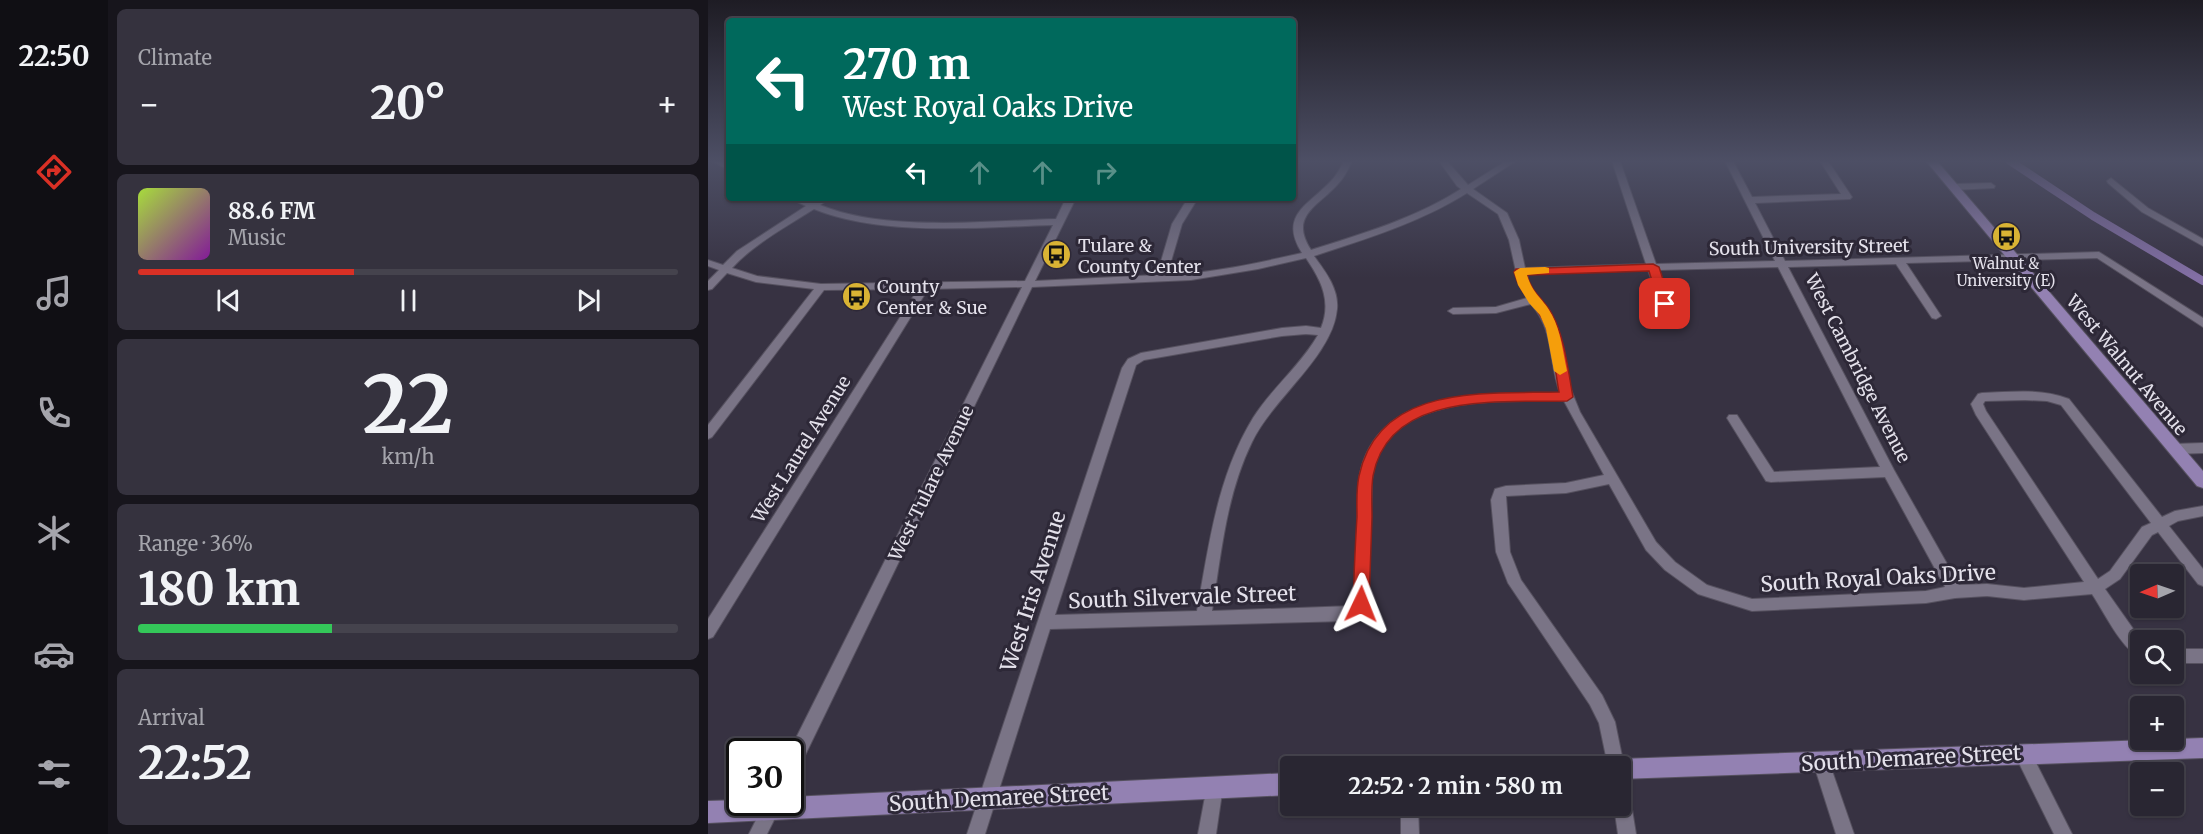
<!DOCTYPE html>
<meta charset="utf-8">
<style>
body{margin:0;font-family:Merriweather,serif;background:#35323e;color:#f1f3f6;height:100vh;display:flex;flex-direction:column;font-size:22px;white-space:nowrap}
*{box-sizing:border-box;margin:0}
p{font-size:20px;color:#a5a5ac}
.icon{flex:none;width:33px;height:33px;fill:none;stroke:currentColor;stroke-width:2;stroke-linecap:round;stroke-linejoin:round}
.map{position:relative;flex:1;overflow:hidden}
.details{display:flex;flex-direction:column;gap:9px;padding:9px;background:#17151c;width:600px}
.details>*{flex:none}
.top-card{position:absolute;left:18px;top:18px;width:570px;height:183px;border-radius:6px;box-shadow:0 2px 4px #0004,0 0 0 2px #45434d;background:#00695c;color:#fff;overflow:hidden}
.needle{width:39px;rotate:268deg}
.buttons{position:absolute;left:1422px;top:564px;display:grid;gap:12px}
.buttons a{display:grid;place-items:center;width:54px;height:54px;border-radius:6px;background:#292632;box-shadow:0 2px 4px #0004,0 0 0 2px #45434d;font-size:30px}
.speed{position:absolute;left:18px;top:738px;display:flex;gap:12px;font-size:30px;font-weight:700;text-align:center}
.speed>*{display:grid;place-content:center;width:78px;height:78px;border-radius:50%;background:#292632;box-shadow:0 2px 4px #0004,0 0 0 2px #45434d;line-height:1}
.speed .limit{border:3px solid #111;border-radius:9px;background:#fff;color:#111}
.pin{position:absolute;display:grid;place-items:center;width:51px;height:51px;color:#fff;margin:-26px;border-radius:12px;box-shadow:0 3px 9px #0006}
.me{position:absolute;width:66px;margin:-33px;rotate:2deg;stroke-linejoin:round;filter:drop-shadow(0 0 4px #0008)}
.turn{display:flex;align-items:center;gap:21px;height:126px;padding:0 18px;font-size:27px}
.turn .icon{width:78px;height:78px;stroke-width:2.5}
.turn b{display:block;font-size:42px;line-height:51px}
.lanes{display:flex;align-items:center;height:57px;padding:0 18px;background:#0003;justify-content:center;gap:30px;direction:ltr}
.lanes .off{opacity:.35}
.big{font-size:45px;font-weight:700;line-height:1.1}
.details .widget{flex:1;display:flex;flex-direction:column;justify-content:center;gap:9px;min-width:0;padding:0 21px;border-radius:9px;background:#35323e}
.details .dial{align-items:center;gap:0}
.dial b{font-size:78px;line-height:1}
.song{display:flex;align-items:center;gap:18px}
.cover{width:72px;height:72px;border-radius:9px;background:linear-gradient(135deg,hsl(80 70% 55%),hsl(290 70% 35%))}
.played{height:6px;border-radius:3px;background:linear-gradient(90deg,#d93025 40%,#45434d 40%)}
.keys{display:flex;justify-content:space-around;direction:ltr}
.heat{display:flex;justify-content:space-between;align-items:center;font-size:33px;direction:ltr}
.charge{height:9px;border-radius:4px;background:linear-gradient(90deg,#34c759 36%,#45434d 0)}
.trip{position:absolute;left:572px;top:756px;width:351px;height:60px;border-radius:6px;background:#292632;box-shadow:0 2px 4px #0004,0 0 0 2px #45434d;font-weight:700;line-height:60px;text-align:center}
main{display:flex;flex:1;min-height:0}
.menu{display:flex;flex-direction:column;width:108px;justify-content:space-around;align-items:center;background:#100f14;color:#a5a5ac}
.menu .icon{width:42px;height:42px}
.menu .active{color:#d93025}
.menu b{font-size:27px;color:#f1f3f6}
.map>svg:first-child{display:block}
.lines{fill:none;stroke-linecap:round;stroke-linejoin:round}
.canal{stroke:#836fa5;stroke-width:8}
.minor-casing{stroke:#56515f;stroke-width:2}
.major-casing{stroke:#56515f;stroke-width:2}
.minor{fill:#7a7486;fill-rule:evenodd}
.major{fill:#9381b2;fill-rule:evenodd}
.route{fill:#d93025;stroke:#8d1f18;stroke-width:1.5}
.slow{fill:#f59e0b}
.labels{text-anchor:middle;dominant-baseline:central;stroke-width:6;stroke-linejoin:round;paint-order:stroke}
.far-poi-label{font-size:15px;fill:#e4e1eb;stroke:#2d2837}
.poi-label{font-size:18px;fill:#e4e1eb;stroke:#2d2837;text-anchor:start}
.street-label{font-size:18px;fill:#e4e1eb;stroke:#2d2837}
.near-street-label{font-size:21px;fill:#e4e1eb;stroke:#2d2837}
</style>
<main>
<nav class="menu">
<b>22:50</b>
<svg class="icon active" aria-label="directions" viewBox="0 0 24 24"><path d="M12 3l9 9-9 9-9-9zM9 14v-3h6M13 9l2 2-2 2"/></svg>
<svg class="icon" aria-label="music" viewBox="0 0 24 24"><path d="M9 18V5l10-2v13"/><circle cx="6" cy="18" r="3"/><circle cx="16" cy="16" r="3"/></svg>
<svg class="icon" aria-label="phone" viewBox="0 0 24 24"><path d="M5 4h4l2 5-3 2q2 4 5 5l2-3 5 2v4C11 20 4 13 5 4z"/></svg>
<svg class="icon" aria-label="climate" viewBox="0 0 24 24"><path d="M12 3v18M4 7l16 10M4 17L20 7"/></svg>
<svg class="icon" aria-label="car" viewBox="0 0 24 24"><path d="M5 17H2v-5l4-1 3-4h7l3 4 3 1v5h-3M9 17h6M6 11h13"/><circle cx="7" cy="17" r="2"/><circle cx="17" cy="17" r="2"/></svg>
<svg class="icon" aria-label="filters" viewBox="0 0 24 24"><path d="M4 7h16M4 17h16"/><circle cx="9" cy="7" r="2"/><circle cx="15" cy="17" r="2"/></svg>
</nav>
<section class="details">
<div class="widget"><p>Climate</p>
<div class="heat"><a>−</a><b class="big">20°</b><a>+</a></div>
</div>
<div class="widget">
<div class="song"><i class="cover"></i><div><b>88.6 FM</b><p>Music</p></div></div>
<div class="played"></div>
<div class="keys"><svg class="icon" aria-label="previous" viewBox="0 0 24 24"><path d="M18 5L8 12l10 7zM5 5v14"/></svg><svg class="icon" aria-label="pause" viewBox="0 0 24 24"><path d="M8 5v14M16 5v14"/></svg><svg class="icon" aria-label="next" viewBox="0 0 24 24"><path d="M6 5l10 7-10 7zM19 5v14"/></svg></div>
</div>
<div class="widget dial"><b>22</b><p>km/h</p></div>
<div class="widget"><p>Range · 36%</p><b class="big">180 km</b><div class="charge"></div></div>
<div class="widget"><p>Arrival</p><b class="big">22:52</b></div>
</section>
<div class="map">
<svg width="1495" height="834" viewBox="0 0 1495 834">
<rect width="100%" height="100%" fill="#373242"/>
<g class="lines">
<polyline class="canal" points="1302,161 1385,216 1495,281"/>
<defs>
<g id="minor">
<polygon points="4,161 15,161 21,164 21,170"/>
<path d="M 636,161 L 644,161 C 640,170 636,178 629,185 C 609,207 581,216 603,250 C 654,234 708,218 753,189 L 749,186 L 731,161 L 739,161 L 760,185 L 798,161 L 808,161 L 765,189 L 799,213 L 811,240 L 817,268 L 938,264 L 904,161 L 912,161 L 948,264 L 1067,261 L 1017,161 L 1025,161 L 1044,197 L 1133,194 L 1112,161 L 1120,161 L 1144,197 L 1142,199 L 1047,203 L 1077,261 L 1391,252 L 1495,318 L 1495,327 L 1389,258 L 1198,263 L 1233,316 L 1228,319 L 1224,318 L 1188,264 L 1080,267 L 1186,470 L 1251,585 L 1279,584 L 1316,588 L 1376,582 L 1268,415 L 1263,404 L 1270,394 L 1274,393 C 1304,392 1333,388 1361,399 L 1454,517 L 1467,511 L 1495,506 L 1495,516 L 1470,521 L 1461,526 L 1495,569 L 1495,586 L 1490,584 L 1450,532 L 1444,535 L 1412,579 L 1397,589 L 1433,640 L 1432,657 C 1414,650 1395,610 1384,594 L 1316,600 L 1279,596 L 1247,598 L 1218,603 L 1044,611 L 990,594 L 957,570 L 938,550 L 901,484 L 858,493 L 798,496 L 802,552 L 813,580 L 894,695 L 907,722 L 916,766 L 912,773 L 912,766 L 900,766 L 891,723 L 882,705 L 800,583 L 788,552 L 783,500 L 787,489 L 798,486 L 858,483 L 896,475 L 856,401 C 790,402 676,391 664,479 L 660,604 L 654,616 L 639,621 L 342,629 L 277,834 L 259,834 L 414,368 L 420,359 L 433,353 L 574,328 L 598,326 L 613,328 C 624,301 613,280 598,258 L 550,269 L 483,280 L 324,287 L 88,774 L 82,776 L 81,752 L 314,287 L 220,289 L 5,637 L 0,639 L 0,619 L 210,289 L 116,290 L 4,437 L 0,439 L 0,425 L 106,289 L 48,282 L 19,273 L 4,289 L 0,290 L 0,281 L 11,270 L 0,266 L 0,260 L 15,265 L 29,251 L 98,206 L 81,198 L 94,198 L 105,202 L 112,198 L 123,198 L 112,205 C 177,232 278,221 348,219 L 358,198 L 368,198 L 327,281 L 449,275 L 464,224 L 480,198 L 490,198 L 474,224 L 459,275 C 505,273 550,263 594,253 C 570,215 601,205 623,181 C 629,175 632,168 636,161 ZM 759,193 L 790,214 L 801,240 L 811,285 L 819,298 L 788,307 L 745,308 L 740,311 L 745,314 L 788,313 L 823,304 C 847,331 840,361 852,393 C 781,394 666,385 651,479 L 646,603 L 644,606 L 504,611 C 513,555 518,495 544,442 C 564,399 625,356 629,309 C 631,289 617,271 606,256 C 658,239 713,222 759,193 ZM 106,209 C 175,237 272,227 345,225 L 317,281 L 113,284 L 49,276 L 24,268 C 47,243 78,227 106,209 ZM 1070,267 L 1172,467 L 1066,472 L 1029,415 L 1021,415 L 1019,418 L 1058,481 L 1063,482 L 1177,477 L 1237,587 L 1218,591 L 1044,599 L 999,585 L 967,562 L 948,542 L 872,412 L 861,385 L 849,329 L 842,312 L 829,298 L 821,285 L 819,274 L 940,270 L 958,322 L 963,325 L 968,322 L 950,270 ZM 598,334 L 610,335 C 592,366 564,388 545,418 C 509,477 501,545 489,611 L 347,615 L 428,365 L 436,360 L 574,336 ZM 1317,400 L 1339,401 L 1353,405 L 1443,523 L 1434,527 L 1402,571 L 1390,579 L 1278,411 L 1275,404 L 1277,401 Z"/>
<polygon points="1403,178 1440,208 1495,239 1495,246 1434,212 1400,183 1399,181"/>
<polygon points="1283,183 1287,186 1286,188 1245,190 1241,187 1245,184"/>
<polygon points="1495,443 1495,453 1466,454 1462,452 1460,449 1462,446 1466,444"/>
<rect x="1466" y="649" width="29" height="14"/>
<polygon points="1314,745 1320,747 1364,834 1346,834 1306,753 1308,747"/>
<polygon points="1113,754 1119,756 1121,762 1146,834 1128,834 1105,762 1107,756"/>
<polygon points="507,778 513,780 515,786 508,834 490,834 499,786 501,780"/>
<polygon points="912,782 918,785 921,791 928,834 910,834 906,806 912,806"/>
<polygon points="57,802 71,802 73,806 59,834 41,834"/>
<polygon points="693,806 710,806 711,834 693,834"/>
</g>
<g id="major">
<polygon points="1218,161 1229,161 1495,471 1495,488 1489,486"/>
<polygon points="1495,738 1495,758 912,779 912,766 903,766 905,762 912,759"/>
<polygon points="582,773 582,795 0,823 0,801 32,800 32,802 82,802 82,797"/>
</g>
</defs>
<use href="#minor" class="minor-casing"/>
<use href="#major" class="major-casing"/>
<use href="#minor" class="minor"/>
<use href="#major" class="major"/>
</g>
<linearGradient id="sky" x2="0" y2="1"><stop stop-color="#1e1c24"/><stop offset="0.58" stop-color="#4d4f65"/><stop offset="1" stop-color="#4d4f65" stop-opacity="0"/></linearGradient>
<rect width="1495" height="278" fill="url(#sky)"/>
<path class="route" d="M 945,264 L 951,267 L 963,304 L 962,306 L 957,307 L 951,304 L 941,271 L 819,275 C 824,294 836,299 844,314 C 857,338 860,370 865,397 L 859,401 C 793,403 681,390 665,476 C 663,489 664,504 664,517 C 663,546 662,575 661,604 L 659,609 L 653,611 L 647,609 L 645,604 C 646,575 647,546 649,517 C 649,503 648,489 651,476 C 671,383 778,394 851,392 C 847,371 844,332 832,315 C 821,297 812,294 806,272 L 808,269 Z"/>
<path class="slow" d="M 837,267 L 841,268 L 841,273 L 819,275 C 825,295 836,299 844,315 C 853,332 855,352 859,371 L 852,375 L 846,371 L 838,329 L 832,315 L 821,303 L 810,285 L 806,272 L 812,268 Z"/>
<defs>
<symbol id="bus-disc" viewBox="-11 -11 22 22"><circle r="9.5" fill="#d9b334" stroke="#2d2837"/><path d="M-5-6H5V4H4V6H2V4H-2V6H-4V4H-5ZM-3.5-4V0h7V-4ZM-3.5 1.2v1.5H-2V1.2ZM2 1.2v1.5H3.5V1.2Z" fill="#111"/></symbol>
</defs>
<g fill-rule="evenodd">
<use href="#bus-disc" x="1282" y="220" width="33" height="33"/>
<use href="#bus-disc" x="332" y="238" width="33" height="33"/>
<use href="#bus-disc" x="132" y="280" width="33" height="33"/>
</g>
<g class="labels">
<g class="far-poi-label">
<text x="1298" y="263">Walnut &amp;<tspan x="1298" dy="17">University (E)</tspan></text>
</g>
<g class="poi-label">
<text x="370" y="245">Tulare &amp;<tspan x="370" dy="21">County Center</tspan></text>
<text x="169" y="286">County<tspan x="169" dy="21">Center &amp; Sue</tspan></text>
</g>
<g class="street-label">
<text transform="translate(1101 247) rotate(-1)">South University Street</text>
<text transform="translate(1419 365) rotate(50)">West Walnut Avenue</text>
<text transform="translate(1150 368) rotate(63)">West Cambridge Avenue</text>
<text transform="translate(93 449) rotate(-58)">West Laurel Avenue</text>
<text transform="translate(223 483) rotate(-64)">West Tulare Avenue</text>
</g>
<g class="near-street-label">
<text transform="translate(1170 578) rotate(-3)">South Royal Oaks Drive</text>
<text transform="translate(325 591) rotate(-72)">West Iris Avenue</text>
<text transform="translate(474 597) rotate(-2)">South Silvervale Street</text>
<text transform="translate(1203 758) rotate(-3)">South Demaree Street</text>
<text transform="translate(291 798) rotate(-3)">South Demaree Street</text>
</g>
</g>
</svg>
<div class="buttons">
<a><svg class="needle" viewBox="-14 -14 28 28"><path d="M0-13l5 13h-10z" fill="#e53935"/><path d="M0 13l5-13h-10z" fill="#a5a5ac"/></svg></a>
<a><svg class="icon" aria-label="search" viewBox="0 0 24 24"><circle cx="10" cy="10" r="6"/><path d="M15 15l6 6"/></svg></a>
<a>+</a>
<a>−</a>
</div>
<div class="speed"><div class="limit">30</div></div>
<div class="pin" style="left:957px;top:304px;background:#d93025"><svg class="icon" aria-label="arrive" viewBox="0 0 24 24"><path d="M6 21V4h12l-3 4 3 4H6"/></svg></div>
<svg class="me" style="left:653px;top:604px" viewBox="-20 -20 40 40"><path d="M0-17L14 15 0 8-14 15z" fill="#d93025" stroke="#fff" stroke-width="4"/></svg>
<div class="trip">22:52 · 2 min · 580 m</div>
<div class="top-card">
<div class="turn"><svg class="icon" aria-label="left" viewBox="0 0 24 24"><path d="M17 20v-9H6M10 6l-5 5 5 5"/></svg><div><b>270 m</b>West Royal Oaks Drive</div></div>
<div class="lanes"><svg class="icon" aria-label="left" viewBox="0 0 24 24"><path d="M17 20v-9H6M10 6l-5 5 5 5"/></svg><svg class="icon off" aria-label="ahead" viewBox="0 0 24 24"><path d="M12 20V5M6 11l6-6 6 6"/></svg><svg class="icon off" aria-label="ahead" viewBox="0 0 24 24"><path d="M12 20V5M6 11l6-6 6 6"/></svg><svg class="icon off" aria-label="right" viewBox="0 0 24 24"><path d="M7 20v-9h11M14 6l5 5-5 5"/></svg></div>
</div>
</div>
</main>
